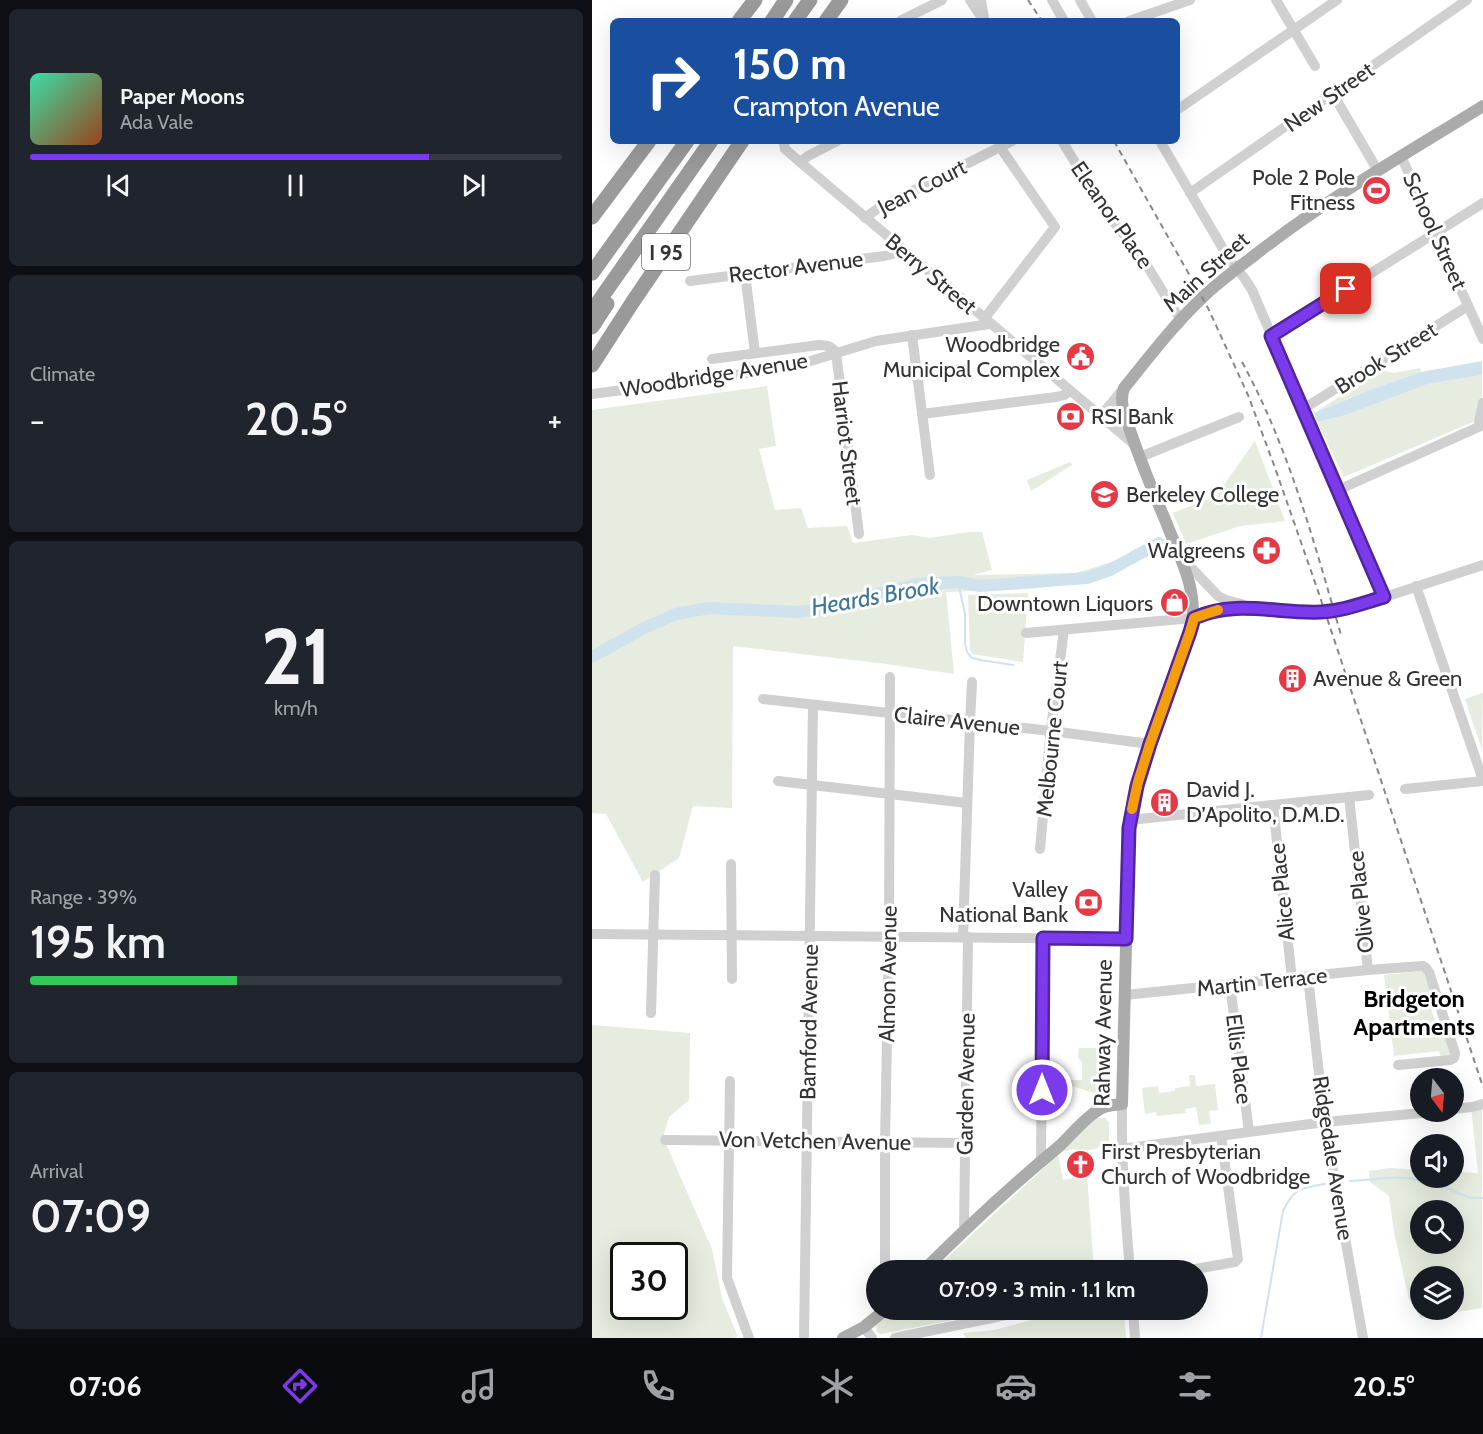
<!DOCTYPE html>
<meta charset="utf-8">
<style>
body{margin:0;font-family:Cabin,sans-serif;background:#20242c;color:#f1f3f6;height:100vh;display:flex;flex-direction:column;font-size:22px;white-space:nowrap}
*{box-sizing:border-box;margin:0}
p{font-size:20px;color:#9ea1a6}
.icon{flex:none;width:33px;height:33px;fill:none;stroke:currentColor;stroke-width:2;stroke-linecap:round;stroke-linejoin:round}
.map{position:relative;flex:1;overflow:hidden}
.sheet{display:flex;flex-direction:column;gap:9px;padding:9px;background:#0d0f14;width:592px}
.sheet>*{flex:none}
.banner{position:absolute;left:18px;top:18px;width:570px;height:126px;border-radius:9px;box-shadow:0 6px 24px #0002;background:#1a4fa0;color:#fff;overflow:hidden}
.needle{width:39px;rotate:164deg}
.controls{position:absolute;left:818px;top:1068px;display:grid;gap:12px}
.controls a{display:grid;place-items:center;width:54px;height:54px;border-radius:50%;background:#171b24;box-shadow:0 6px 24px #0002;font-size:30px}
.speed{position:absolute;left:18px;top:1242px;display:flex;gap:12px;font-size:30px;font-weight:700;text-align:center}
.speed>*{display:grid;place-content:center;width:78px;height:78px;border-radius:50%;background:#171b24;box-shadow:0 6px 24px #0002;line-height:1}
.speed .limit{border:3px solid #111;border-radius:9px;background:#fff;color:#111}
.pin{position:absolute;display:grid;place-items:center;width:51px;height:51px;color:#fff;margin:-26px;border-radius:12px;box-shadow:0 3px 9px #0006}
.me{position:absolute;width:66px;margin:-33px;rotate:0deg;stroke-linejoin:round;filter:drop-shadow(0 0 4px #0008)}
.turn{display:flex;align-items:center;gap:21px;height:126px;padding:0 24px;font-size:27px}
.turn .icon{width:78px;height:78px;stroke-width:2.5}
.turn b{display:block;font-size:42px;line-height:51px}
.big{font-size:45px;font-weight:600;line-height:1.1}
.sheet .tile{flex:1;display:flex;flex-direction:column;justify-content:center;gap:9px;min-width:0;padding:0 21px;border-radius:9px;background:#20242c}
.sheet .dial{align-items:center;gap:0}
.dial b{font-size:78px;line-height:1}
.song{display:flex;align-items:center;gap:18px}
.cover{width:72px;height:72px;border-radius:9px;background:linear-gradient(135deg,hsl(160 70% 55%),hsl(20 70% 35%))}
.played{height:6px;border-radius:3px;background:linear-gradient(90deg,#7c3aed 75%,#363941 75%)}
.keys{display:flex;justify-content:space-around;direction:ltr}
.heat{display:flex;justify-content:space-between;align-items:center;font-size:33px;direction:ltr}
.charge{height:9px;border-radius:4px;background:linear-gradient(90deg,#34c759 39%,#363941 0)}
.trip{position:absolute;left:274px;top:1260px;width:342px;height:60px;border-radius:30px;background:#171b24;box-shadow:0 6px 24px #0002;font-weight:600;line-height:60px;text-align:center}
.menu{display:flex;height:96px;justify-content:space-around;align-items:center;background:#090b0e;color:#9ea1a6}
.menu .icon{width:42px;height:42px}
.menu .selected{color:#7c3aed}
.menu b{font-size:27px;color:#f1f3f6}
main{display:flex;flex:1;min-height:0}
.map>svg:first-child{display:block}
.green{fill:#e6ecdf;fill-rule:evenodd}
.water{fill:#cfe2ee}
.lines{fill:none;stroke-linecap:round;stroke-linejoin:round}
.stream{stroke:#cfe2ee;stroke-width:2}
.river{stroke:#cfe2ee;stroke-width:12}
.minor{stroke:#d0d0d0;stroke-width:10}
.major{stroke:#ababab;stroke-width:12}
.highway{stroke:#9a9a9a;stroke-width:15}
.rail{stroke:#888;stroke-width:2;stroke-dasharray:6 4.5;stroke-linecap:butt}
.route-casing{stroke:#51269a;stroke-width:15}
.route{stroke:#7c3aed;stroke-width:10}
.slow{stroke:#f59e0b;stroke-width:10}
.labels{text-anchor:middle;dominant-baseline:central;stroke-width:6;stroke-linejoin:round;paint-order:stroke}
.shield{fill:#fff;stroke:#707070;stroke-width:1.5}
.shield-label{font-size:21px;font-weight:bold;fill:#333}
.street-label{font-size:22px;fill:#333;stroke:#fff}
.poi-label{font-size:22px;fill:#333;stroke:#fff;text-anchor:end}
.water-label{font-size:24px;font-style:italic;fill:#3f7597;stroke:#fff}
.neighbourhood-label{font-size:24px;font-weight:bold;fill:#000;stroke:#fff}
</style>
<main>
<section class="sheet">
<div class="tile">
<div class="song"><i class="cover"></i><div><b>Paper Moons</b><p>Ada Vale</p></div></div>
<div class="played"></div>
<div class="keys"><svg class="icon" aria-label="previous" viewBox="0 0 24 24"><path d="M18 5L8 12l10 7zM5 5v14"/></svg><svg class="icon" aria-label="pause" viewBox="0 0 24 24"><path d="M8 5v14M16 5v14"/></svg><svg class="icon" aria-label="next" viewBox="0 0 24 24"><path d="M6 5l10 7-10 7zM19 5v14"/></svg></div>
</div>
<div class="tile"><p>Climate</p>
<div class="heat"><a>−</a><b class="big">20.5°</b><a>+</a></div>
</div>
<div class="tile dial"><b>21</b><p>km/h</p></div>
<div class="tile"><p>Range · 39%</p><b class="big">195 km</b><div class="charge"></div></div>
<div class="tile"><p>Arrival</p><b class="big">07:09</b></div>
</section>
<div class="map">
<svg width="891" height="1338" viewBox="0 0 891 1338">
<rect width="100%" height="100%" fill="#fff"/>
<g class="green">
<polygon points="828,368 829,372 783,388 722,413 789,370 802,373"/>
<polygon points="890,375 890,418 752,477 725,422 754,415 836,384"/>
<polygon points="175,386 184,446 167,449 183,510 209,508 216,528 255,526 261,543 320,535 338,538 377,532 390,532 400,570 381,575 484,573 522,561 565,538 569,548 509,579 438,589 354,592 362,674 295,664 141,646 140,808 101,806 87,858 51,882 14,814 0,813 0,410"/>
<polygon points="663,441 693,521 648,526 594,544 581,513 624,496"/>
<polygon points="478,462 480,465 439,491 435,480"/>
<polygon points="436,593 431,662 380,654 378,650 376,595"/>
<polygon points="890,693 891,693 890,750 873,699"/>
<polygon points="831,971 845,1007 839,1009 846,1029 852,1028 860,1051 858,1055 849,1057 847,1051 802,1056 792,975"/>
<path d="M 0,1025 L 98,1033 L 97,1100 L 77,1117 L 71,1137 L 120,1249 L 130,1298 L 146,1337 L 141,1338 L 0,1338 ZM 32,1256 L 82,1256 L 82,1306 L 32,1306 Z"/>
<polygon points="487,1048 518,1048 517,1083 511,1090 505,1094 474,1084 474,1080 490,1080 490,1062 486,1058"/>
<polygon points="597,1075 603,1075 604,1086 623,1084 626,1110 617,1111 619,1124 607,1125 604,1107 593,1109 594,1113 565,1116 564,1112 553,1114 550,1088 566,1086 567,1093 583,1091 583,1088 598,1086"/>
<path d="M 890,1103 L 890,1308 L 829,1318 L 817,1300 L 802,1232 L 797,1196 L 778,1182 L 777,1171 L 797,1168 L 828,1170 L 828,1178 L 861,1178 L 861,1172 L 886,1173 L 879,1106 ZM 828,1210 L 861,1210 L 861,1244 L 828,1244 ZM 828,1276 L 861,1276 L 861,1310 L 828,1310 Z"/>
<polygon points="506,1118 513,1118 517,1122 517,1142 503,1149 491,1151 482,1149 469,1152 499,1123"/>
<polygon points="466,1155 471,1180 495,1175 502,1270 342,1270"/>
<polygon points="301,1310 412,1310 289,1334 285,1332 284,1326 286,1324"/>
<polygon points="478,1310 532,1310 534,1338 374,1338 371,1333 402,1330"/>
</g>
<polygon class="water" points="890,361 890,375 836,384 754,415 725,422 722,413 783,388 829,372"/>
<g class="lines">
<g class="stream">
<polyline points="366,582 373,614 373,643 375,652 380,658 388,660 421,665"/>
<path d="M 758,1181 C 781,1180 805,1175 828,1180 C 837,1182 847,1185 855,1188 C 870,1194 873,1199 891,1198"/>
<path d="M 669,1338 L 691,1211 C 702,1188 709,1188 733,1184"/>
</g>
<polyline class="river" points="0,657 50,629 84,614 117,608 206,612 231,609 292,592 327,584 366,582 388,586 495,578 518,570 567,543"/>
<g class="minor">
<polyline points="378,0 392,21"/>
<polyline points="389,0 392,18"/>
<polyline points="460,0 472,21"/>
<polyline points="488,0 500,21"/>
<polyline points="684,0 723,66"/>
<polyline points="308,21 350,0"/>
<polyline points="537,21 598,0"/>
<polyline points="741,94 786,171"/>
<polyline points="585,110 745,0"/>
<polyline points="194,141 192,144 193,149 208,162 544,446"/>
<polyline points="470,141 509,205 554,264 582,310 589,319"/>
<polyline points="568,141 637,259 653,279 660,290 792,597"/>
<polyline points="809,156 891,339"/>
<polyline points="208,162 216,156 245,141"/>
<polyline points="598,193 875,0"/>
<polyline points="273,218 285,209 420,141"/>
<polyline points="153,274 163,353"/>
<polyline points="98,281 292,256 304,253 309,248"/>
<polyline points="392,319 463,227 408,147"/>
<polyline points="320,335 338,475"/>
<polyline points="679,336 891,203"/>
<path d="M 120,359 L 227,345 C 235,345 240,346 244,353 L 267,534"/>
<polyline points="0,394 179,370 212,363 284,341 398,324"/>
<polyline points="711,409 876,306"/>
<polyline points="330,414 464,397 472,395 478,391"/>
<polyline points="509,416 532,388"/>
<polyline points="886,427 891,403"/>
<polyline points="548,457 647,417"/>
<polyline points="746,490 891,425"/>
<polyline points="590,558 626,596 634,600 650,604"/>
<polyline points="824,586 891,780"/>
<path d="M 434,633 L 601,618 C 647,597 690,617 737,612 C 758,609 779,601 799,595 C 829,585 860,575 891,565"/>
<polyline points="171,699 459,731 558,744"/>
<polyline points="186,781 375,803"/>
<polyline points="813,789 891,781"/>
<polyline points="757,797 776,970"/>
<polyline points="681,805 700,979"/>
<polyline points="538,820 777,795"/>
<polyline points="448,849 459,728 472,630"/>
<polyline points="139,864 140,979"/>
<polyline points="0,934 534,939"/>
<polyline points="371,937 378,722 380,682"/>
<polyline points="716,977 733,1126 771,1338"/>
<polyline points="638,985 657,1132"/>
<polyline points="533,995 776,970 831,966 834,968 837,972 863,1053 862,1058 858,1060 806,1065"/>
<polyline points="59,1013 63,875"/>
<polyline points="138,1081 135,1278 157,1338"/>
<path d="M 530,1104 C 529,1161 533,1214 538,1270"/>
<polyline points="861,1109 880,1107 891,1104"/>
<polyline points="73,1140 373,1143"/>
<polyline points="529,1149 733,1122 840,1112"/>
<polyline points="449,1160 451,938"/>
<polyline points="372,1230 376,937"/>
<polyline points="293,1270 293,1142 297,936 298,677"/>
<polyline points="598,1270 643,1262 646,1259 629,1136"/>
<polyline points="541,1310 543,1338"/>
<polyline points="272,1327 280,1338"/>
<polyline points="212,1338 221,705"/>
<polyline points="303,1338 439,1310"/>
</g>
<g class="major">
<path d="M 332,1270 C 374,1228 418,1187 464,1149 C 478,1137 492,1118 508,1109 C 514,1105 523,1105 530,1104 L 537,828 L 546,782 L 598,632 C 609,594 587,556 574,522 C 562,494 550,465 540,436 C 535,421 526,404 532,388 C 558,356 583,323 613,295 C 627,282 643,270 659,258 C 731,201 812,155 891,106"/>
<polyline points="251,1338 272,1327 293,1310"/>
</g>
<g class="highway">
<polyline points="147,21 163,0"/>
<polyline points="180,21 194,0"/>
<polyline points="203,21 218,0"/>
<polyline points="234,21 249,0"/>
<polyline points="0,217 57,141"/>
<polyline points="0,273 95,141"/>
<polyline points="0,311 119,141"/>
<polyline points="0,327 15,304"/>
<polyline points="0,365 40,303 150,141"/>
</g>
<g class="rail">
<polyline points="436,0 450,21"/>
<polyline points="522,141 616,308 656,395 682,465 726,591 891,1087"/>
<path d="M 650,362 C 697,448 722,542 749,635"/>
</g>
</g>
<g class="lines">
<defs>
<path id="route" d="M 450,1090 L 451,938 L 534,939 L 537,828 L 545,786 L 558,744 L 598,632 L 602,618 C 644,599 685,614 729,612 C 751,611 771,603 792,597 L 679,336 L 754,289"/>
</defs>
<use href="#route" class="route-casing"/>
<use href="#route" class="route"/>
<polyline class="slow" points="540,809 546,782 558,744 598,632 602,618 626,610"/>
</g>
<defs>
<symbol id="stadium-disc" viewBox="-11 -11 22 22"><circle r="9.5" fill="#e63946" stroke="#fff"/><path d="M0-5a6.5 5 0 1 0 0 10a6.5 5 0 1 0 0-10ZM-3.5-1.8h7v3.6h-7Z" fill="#fff"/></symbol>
<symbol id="civic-disc" viewBox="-11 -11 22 22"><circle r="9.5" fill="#e63946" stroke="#fff"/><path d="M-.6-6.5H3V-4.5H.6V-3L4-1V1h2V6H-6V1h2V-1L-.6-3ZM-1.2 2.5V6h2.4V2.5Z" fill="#fff"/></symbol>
<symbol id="bank-disc" viewBox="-11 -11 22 22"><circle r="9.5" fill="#e63946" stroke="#fff"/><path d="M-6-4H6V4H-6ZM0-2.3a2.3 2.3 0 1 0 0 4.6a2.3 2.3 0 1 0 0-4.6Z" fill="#fff"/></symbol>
<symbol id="university-disc" viewBox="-11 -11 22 22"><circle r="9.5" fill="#e63946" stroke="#fff"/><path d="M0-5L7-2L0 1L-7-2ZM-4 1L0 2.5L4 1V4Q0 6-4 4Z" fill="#fff"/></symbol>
<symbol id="pharmacy-disc" viewBox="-11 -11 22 22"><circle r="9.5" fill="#e63946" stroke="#fff"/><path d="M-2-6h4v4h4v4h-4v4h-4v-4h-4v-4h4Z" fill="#fff"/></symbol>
<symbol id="shop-disc" viewBox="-11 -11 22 22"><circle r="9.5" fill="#e63946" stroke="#fff"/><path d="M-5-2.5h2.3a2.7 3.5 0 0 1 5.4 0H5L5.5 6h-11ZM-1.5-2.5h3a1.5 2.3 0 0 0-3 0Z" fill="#fff"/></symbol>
<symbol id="building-disc" viewBox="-11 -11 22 22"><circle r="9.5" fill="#e63946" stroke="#fff"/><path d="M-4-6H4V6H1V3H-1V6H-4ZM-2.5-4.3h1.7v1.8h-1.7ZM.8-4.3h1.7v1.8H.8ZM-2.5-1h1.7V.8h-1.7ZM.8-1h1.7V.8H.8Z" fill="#fff"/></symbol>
<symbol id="church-disc" viewBox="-11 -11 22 22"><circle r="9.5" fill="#e63946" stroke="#fff"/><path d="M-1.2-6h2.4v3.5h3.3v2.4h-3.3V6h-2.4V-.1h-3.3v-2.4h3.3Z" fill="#fff"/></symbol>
</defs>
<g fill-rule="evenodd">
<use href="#stadium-disc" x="768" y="174" width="33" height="33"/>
<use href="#civic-disc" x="472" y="340" width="33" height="33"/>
<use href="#bank-disc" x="462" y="400" width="33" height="33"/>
<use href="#university-disc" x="496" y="478" width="33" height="33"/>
<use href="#pharmacy-disc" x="658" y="534" width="33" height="33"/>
<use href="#shop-disc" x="566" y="586" width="33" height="33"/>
<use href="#building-disc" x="684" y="662" width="33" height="33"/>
<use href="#building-disc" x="556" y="786" width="33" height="33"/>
<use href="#bank-disc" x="480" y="886" width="33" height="33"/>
<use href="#church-disc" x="472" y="1148" width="33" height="33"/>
</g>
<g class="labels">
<rect class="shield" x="50" y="234" width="48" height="36" rx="4.5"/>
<g class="shield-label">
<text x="74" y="252">I 95</text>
</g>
<g class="street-label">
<text transform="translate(737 97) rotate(-35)">New Street</text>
<text transform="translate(330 187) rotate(-27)">Jean Court</text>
<text transform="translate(520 215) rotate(55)">Eleanor Place</text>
<text transform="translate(843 231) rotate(66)">School Street</text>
<text transform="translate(204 267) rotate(-7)">Rector Avenue</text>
<text transform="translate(614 272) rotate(-42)">Main Street</text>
<text transform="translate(339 274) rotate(40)">Berry Street</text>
<text transform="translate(794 358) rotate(-32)">Brook Street</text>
<text transform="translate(122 375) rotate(-9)">Woodbridge Avenue</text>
<text transform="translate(255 443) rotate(83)">Harriot Street</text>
<text transform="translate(365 721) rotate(6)">Claire Avenue</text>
<text transform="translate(460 739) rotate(-84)">Melbourne Court</text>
<text transform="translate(690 892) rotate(-96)">Alice Place</text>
<text transform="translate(769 902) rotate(-96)">Olive Place</text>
<text transform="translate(296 974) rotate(-89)">Almon Avenue</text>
<text transform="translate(670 982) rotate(-6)">Martin Terrace</text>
<text transform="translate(217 1022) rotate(-89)">Bamford Avenue</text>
<text transform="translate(511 1033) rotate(-89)">Rahway Avenue</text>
<text transform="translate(647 1059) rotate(83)">Ellis Place</text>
<text transform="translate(374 1084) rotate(-89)">Garden Avenue</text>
<text transform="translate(223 1141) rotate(1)">Von Vetchen Avenue</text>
<text transform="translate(741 1158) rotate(81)">Ridgedale Avenue</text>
</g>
<g class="poi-label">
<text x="763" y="177">Pole 2 Pole<tspan x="763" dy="25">Fitness</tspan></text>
<text x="468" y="344">Woodbridge<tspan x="468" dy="25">Municipal Complex</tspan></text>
<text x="499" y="416" text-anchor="start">RSI Bank</text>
<text x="534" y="494" text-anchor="start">Berkeley College</text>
<text x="653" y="550">Walgreens</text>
<text x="561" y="603">Downtown Liquors</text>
<text x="721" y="678" text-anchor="start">Avenue &amp; Green</text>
<text x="594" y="789" text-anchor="start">David J.<tspan x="594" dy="25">D’Apolito, D.M.D.</tspan></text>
<text x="476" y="889">Valley<tspan x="476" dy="25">National Bank</tspan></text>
<text x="509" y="1151" text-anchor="start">First Presbyterian<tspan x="509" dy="25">Church of Woodbridge</tspan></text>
</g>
<g class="water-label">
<text transform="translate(283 596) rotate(-10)">Heards Brook</text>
</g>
<g class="neighbourhood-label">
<text x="822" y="998">Bridgeton<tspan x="822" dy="28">Apartments</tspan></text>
</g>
</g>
</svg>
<div class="controls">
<a><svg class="needle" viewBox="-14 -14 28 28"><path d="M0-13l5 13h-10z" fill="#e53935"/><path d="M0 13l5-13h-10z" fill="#9ea1a6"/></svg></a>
<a><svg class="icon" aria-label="sound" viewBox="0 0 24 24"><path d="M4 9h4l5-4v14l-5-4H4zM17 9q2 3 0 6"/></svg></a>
<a><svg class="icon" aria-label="search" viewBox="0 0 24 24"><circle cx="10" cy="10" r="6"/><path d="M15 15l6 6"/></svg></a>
<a><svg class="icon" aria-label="layers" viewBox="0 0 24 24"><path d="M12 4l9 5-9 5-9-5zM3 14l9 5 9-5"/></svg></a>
</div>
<div class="speed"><div class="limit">30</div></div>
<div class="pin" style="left:754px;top:289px;background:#d93025"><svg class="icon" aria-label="arrive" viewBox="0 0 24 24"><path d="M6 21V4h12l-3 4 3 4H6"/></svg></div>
<svg class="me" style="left:450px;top:1090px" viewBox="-20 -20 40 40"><circle r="17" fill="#7c3aed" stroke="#fff" stroke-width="3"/><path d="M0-11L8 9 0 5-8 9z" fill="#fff"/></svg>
<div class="trip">07:09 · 3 min · 1.1 km</div>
<div class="banner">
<div class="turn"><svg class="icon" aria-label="right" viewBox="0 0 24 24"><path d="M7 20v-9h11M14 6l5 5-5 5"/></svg><div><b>150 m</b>Crampton Avenue</div></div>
</div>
</div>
</main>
<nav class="menu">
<b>07:06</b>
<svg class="icon selected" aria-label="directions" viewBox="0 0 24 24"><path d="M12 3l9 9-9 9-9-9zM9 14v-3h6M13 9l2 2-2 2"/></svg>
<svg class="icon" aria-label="music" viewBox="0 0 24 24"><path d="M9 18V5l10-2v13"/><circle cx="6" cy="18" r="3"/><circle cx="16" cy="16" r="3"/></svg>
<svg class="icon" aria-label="phone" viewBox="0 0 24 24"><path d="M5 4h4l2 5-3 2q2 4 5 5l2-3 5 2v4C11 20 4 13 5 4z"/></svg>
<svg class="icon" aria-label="climate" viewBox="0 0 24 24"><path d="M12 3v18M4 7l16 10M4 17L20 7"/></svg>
<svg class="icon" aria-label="car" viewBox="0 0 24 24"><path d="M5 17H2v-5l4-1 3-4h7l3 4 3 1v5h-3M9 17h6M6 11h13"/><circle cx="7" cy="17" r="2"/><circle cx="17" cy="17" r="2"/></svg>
<svg class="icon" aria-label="filters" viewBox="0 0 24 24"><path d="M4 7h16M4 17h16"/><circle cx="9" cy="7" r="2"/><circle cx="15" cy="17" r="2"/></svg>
<b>20.5°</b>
</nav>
